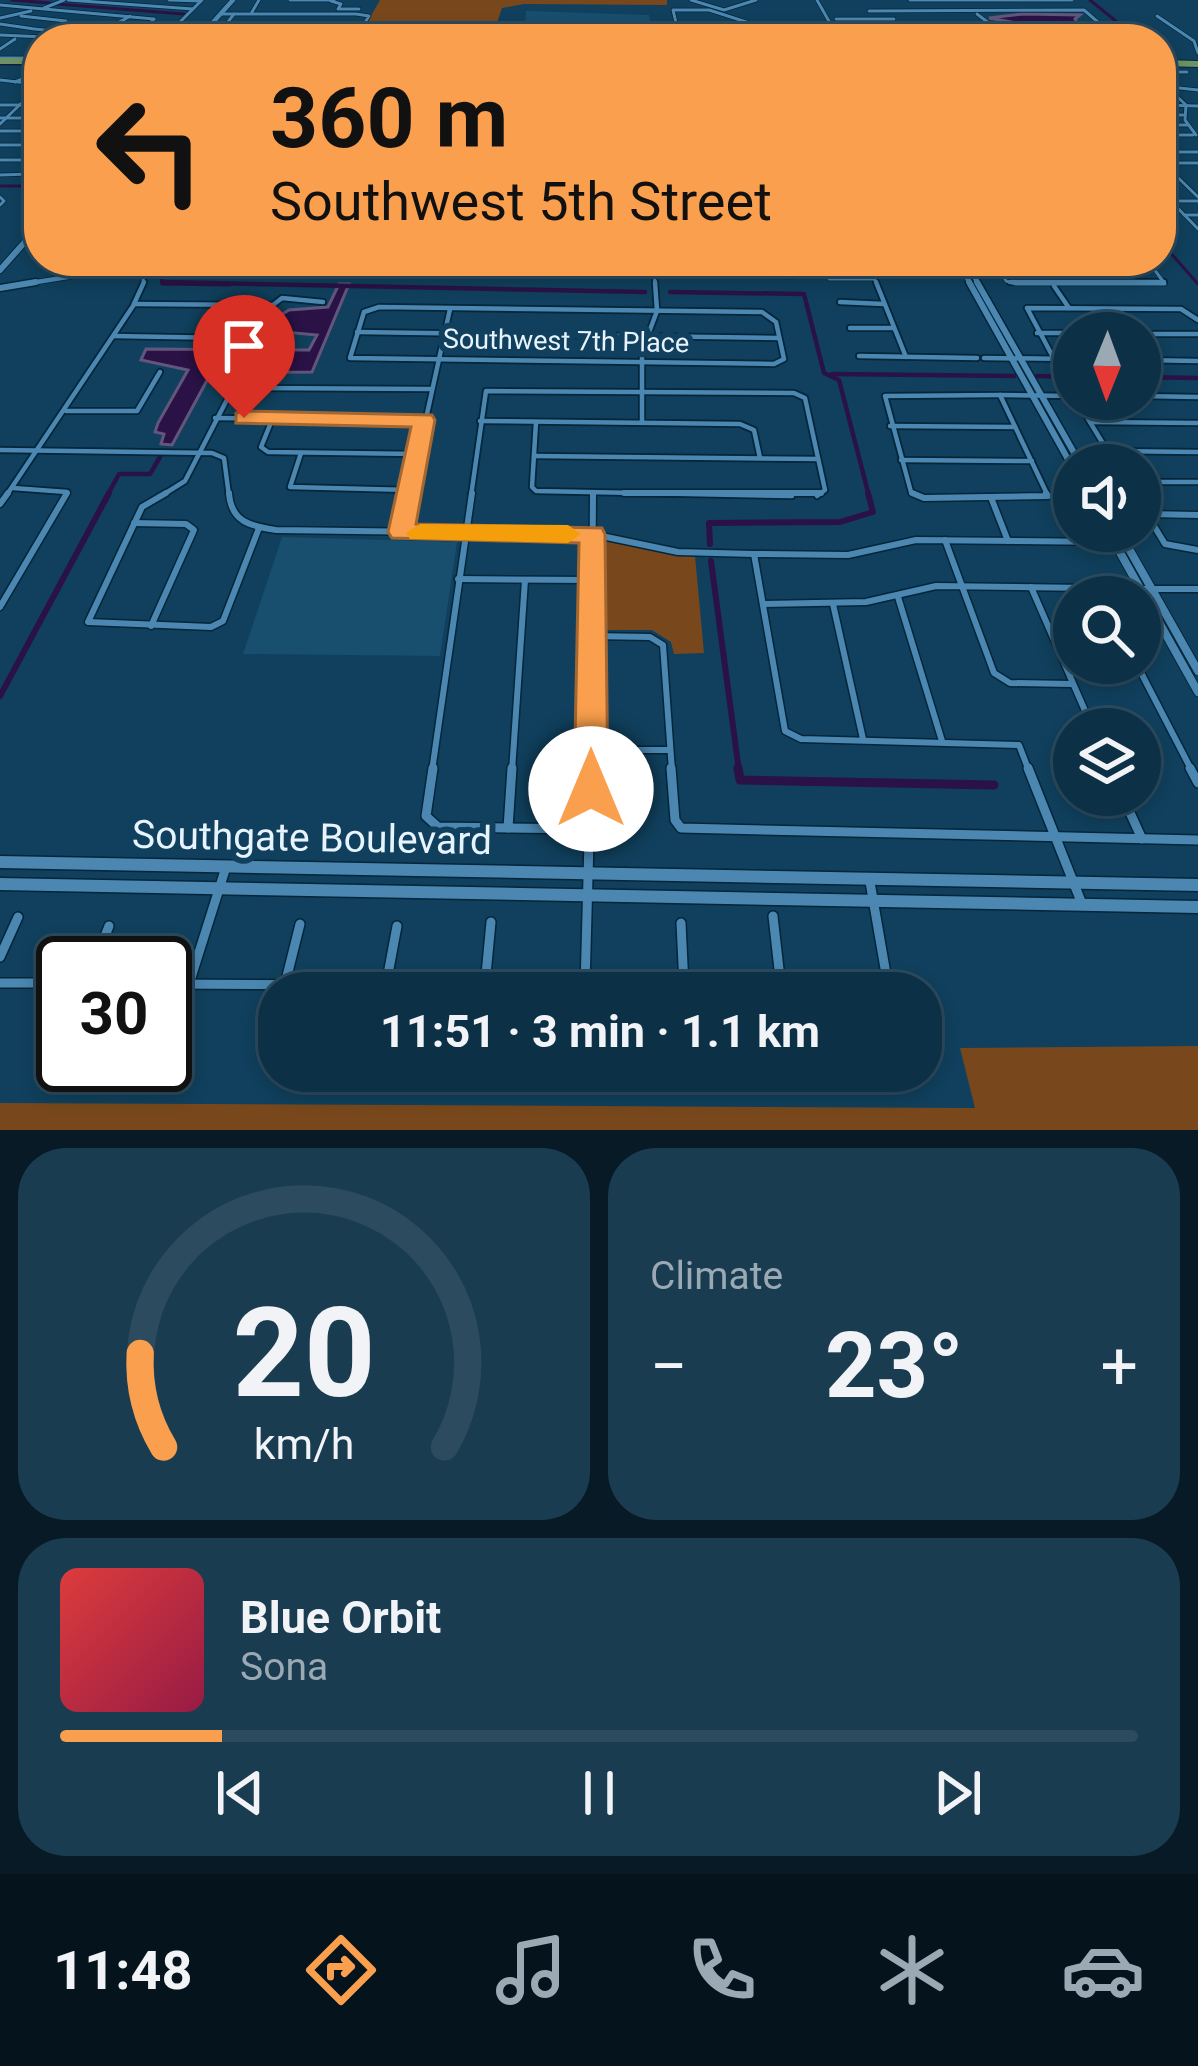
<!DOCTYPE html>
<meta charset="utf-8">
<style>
body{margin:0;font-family:Roboto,sans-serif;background:#1a3c51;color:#f1f3f6;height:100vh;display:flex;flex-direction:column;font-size:45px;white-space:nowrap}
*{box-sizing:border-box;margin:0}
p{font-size:39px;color:#9aa9b3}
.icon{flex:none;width:66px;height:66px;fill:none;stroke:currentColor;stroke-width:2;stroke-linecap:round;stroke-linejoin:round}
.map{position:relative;height:1130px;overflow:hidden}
.side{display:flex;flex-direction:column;gap:18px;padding:18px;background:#071a26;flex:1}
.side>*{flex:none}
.banner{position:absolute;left:24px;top:24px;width:1152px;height:252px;border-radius:48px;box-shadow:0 6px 18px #0003,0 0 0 3px #2c4b5f;background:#f99f4d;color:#111;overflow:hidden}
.needle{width:78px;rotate:181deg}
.fabs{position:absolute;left:1053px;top:312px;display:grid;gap:24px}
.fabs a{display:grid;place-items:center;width:108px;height:108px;border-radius:50%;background:#0c3046;box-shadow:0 6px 18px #0003,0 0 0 3px #2c4b5f;font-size:60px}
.speed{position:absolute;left:36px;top:936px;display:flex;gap:24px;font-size:60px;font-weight:700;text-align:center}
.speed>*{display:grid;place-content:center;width:156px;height:156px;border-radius:50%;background:#0c3046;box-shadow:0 6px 18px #0003,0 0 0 3px #2c4b5f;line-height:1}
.speed .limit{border:6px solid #111;border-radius:18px;background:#fff;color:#111}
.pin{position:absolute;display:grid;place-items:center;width:102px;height:102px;color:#fff;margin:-123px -51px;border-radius:50% 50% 50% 0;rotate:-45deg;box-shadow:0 0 12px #0007}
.pin .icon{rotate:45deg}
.me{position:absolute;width:132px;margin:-66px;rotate:0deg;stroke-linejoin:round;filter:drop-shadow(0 0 9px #0008)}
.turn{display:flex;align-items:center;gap:42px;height:252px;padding:0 48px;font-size:54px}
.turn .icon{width:156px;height:156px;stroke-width:2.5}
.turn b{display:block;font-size:84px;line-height:102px}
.big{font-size:90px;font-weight:700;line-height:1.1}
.side .card{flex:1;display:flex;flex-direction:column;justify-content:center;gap:18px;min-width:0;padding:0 42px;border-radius:48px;background:#1a3c51}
.side .dial{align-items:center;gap:0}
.dial svg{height:312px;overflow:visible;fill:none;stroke:#2c4b5f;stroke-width:7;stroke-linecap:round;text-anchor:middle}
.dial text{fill:#f1f3f6;stroke:none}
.song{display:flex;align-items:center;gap:36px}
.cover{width:144px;height:144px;border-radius:18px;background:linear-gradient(135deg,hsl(0 70% 55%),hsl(340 70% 35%))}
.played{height:12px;border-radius:6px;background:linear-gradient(90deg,#f99f4d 15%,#2c4b5f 15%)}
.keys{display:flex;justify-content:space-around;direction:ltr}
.heat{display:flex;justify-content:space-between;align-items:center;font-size:66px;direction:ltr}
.side .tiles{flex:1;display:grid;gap:18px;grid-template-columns:1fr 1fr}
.card:last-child{grid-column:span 2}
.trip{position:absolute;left:258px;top:972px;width:684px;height:120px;border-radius:48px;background:#0c3046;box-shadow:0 6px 18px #0003,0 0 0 3px #2c4b5f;font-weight:700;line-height:120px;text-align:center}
.dock{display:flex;height:192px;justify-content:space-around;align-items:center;background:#05131c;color:#9aa9b3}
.dock .icon{width:84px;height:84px}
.dock .on{color:#f99f4d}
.dock b{font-size:54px;color:#f1f3f6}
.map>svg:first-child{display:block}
.built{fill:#184e6e}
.green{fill:#78481c}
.water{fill:#2a1246;stroke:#63567d;stroke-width:3}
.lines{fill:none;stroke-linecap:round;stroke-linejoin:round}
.canal-far3{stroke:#2a1246;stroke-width:3}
.canal-far2{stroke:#2a1246;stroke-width:4.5}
.canal-far1{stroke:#2a1246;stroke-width:6}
.canal{stroke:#2a1246;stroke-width:9}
.minor-far3-casing{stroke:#04263a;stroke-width:4.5}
.minor-far2-casing{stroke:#04263a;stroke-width:8}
.minor-far1-casing{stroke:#04263a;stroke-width:9}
.minor-casing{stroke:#04263a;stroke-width:12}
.tertiary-far3-casing{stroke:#04263a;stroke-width:4.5}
.tertiary-far2-casing{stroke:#04263a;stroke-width:6}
.tertiary-far1-casing{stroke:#04263a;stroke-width:9}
.tertiary-casing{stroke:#04263a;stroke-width:10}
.secondary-far2-casing{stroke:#04263a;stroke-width:6}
.secondary-far1-casing{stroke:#04263a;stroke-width:8}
.secondary-casing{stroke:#04263a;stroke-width:15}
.primary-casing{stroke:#04263a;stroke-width:8}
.minor-far3{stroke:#4b87b1;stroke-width:3}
.minor-far2{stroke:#4b87b1;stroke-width:4.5}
.minor-far1{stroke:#4b87b1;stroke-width:6}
.minor{stroke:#4b87b1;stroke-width:9}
.tertiary-far3{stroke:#4b87b1;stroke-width:3}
.tertiary-far2{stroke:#4b87b1;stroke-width:4.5}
.tertiary-far1{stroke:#4b87b1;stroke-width:6}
.tertiary{stroke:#4b87b1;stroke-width:8}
.secondary-far2{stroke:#4b87b1;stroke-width:4.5}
.secondary-far1{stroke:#4b87b1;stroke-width:6}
.secondary{stroke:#4b87b1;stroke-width:12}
.primary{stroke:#6d9265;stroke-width:6}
.route{fill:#f99f4d;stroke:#a26732;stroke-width:3}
.slow{fill:#f59e0b}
.labels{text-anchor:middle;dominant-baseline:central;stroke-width:12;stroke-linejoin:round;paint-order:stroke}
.far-street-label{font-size:27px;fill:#e8f4fd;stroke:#10405d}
.near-street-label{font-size:39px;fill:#e8f4fd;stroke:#10405d}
</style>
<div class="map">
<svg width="1198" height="1130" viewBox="0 0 1198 1130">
<rect width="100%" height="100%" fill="#10405d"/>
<g class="built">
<polygon points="526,11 649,15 652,39 524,39"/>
<polygon points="874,28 967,29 975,39 750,37 839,37 837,30"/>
<polygon points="218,29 361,29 355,39 209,39"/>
<polygon points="282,537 457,542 440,656 243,654"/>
</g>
<g class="green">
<polygon points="380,0 667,0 667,5 524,4 502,8 497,23 446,22 443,29 407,29 401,39 358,39"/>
<polygon points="605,538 695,556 704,653 674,654 671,642 652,630 607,630 603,624 596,539"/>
<polygon points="1198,1046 1198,1130 0,1130 0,1103 975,1108 960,1048"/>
</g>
<g class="water">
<polygon points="1023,14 1080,15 1075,19 1082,34 1049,38 1021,35 1017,23 989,18"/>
<polygon points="339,284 349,284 312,372 211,373 172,445 161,444 164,434 155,432 158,423 188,370 141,360 146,349 309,350 317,335 273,331 276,318 289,310 328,307"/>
</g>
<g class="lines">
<g class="canal-far3">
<polyline points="12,0 50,3"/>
<polyline points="1090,0 1138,39"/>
<polyline points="57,4 184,14"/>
<polyline points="0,64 39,64"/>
<polyline points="0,186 39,186"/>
<polyline points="1161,242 1198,284"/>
<polyline points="160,265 162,284 230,285"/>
</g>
<g class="canal-far2">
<polyline points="162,282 645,292"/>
<polyline points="670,292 804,294 824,373 839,380 869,496"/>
<polyline points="832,374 1014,376"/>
<polyline points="1037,376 1074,377"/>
<polyline points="1140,377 1198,378"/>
<polyline points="107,496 119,474 150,474 160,457"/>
</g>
<g class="canal-far1">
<polyline points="710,544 709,523 840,522 873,512 868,493"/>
<polyline points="711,561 739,771"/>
<polyline points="0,696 109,493"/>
</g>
<polyline class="canal" points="738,768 740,780 994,785"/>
<defs>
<g id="minor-far3">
<polyline points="68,0 193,9"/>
<polyline points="169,0 201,1"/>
<polyline points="290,0 334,0"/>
<polyline points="691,0 724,10 756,0"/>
<polyline points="910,0 1072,0"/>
<polyline points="331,1 341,4 338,9 359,9"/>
<polyline points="0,5 154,19"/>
<polyline points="44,8 64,0"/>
<polyline points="869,11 1084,10 1099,23 1096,30 1120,39"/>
<polyline points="252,12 259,0"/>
<polyline points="220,14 234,14"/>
<polygon points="234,14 356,14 369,16 364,24 224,27"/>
<polyline points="977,14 998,30 999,39"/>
<polyline points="21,16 66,21"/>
<polyline points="1157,16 1194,41 1198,53"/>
<polyline points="0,18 31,11"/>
<polyline points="836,19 894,19"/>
<path d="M 0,24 C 44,30 91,42 130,16"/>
<polyline points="828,27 964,28 979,39"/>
<polyline points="141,32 171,31 202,0"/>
<polyline points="0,35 89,39"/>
<polyline points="715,36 716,30 735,30"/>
<polyline points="722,36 679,35 673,10 709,10 784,34 736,34"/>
<polyline points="134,39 154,19"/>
<polyline points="0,49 15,39"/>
<polyline points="0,58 39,58"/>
<polyline points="1161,72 1187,72"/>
<polyline points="15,82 39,72"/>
<polyline points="1161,86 1198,90"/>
<polyline points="1166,86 1186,105 1185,120 1196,135"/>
<polyline points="30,87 39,85"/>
<polyline points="0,105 39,105"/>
<polyline points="1161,105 1198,106"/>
<polyline points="1161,115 1183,115"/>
<polyline points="0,118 39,118"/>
<polyline points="1161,125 1187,125"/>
<polyline points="0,131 39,131"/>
<polyline points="1161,135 1193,135"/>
<polyline points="0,145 39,145"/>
<polyline points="1161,152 1198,152"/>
<polyline points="0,160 39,160"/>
<polyline points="1163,163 1198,197"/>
<polyline points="1165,163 1198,163"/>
<polyline points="0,175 30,174 39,166"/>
<polyline points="1161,191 1198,229"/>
<polyline points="0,197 4,201 0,205"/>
<polyline points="1171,201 1198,201"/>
<polyline points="1184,215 1198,215"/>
<polyline points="198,261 198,273"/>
<polyline points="368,261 364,272 794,277"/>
<polyline points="654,261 655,285"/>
<polyline points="867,261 877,285"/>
<polyline points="994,261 1006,281 1016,284 1165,284 1148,261"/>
<polyline points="995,262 1150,264"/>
<polyline points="293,273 353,274"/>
<polyline points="322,273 327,261"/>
<polyline points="257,275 264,261"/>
<polyline points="829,279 874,279"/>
<polyline points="143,285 144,263"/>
</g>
<g id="minor-far2">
<polyline points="876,282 906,357"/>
<polyline points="1010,282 1164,282"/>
<polyline points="1054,286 1069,308"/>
<polyline points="840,302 884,304"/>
<polyline points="134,304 273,305 282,298 323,302"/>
<polygon points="379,307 762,312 776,322 784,359 774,364 350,358 364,312"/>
<polyline points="850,328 894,328"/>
<polyline points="357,332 779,338"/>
<polyline points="1037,333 1079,333"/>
<polyline points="1140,334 1198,334"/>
<polyline points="114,336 290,339 287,346"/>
<polyline points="859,356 977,358"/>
<polyline points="984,358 1074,359"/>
<polyline points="1054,359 1027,308 1181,309 1198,320"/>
<polyline points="1140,360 1198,361"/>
<polyline points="1000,395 1074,396"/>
<polyline points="1000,395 1048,496"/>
<polyline points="1140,396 1198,397"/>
<polyline points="1076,399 1116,465"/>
<polyline points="66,411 137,411 160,372"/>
<polyline points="215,418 424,420"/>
<polyline points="272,420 261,447 268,452 417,454"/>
<polyline points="480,421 740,424 754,430 760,458"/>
<polyline points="536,422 532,487 536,491 792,496"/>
<polyline points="1090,422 1198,423"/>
<polyline points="642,423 642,351 657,311 655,282"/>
<polyline points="890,426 1015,427"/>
<polyline points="0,450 212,453 224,458 229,496"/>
<polyline points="1107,451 1198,452"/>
<polyline points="301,453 290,487 410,490"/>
<polyline points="534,456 818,459"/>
<polyline points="901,460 1032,461"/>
<polyline points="1140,482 1198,482"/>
<polyline points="13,488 67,492 65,496"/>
<polyline points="6,496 133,306 144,282"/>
<polyline points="161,496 185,481 233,388 430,389"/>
<polyline points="409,496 450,309"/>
<polyline points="471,496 486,391 794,393 805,398 825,490 817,496"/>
<polyline points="919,496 911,492 885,396 1000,395"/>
</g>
<g id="minor-far1">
<polyline points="166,493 142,507 88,622 211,627 223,621 259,528"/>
<path d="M 229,493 C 231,522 250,526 276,530 L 592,534 L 678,552 L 754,554 L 848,555 L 916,540 L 1113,542"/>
<polyline points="624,493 821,493"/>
<polyline points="912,493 924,498 1048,496 1046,493"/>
<polyline points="992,500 1008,541"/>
<polyline points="1140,503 1165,544 1198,550"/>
<polyline points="0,504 8,493"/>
<polyline points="1147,514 1198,515"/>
<polyline points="134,523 186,524 194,530 151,626"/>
<polyline points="401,532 410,493"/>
<polyline points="945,540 994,673 1010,683 1072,684"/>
<polyline points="754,554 785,731 801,739 1019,745 1029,771"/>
<polyline points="458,579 591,580"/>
<polyline points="1031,587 1093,729"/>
<polyline points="1140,589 1198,589"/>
<polyline points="898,597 942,741"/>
<polyline points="764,604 866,602 936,586 1088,588 1103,597"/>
<polyline points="833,604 863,739"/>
<polyline points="0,607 67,493"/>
<polyline points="591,636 650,637 663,645 672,771"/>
<polyline points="1136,663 1192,771"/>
<polyline points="592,750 670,750"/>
<polyline points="432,771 472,493"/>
<polyline points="512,771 525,580"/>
<polyline points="591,771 593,493"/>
</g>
<g id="minor">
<polyline points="433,768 426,816 438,827 591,829"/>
<polyline points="671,768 675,820 681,828 1198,840"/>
<polyline points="1028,768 1082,904"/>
<polyline points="1190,768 1198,783"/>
<polyline points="1122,795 1142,839"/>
<polyline points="508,828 512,768"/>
<polyline points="773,916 781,987"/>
<polyline points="681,923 684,986"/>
<polyline points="0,957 18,917"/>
<polyline points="94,963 109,926"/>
<polyline points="0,983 63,983"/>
<polyline points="165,984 872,987 883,983 886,974 870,882"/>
<polyline points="189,984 226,867"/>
<polyline points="285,984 300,924"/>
<polyline points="386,985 397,926"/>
<polyline points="485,985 491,922"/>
<polyline points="585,986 591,768"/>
</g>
<g id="tertiary-far3">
<polyline points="817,0 839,39"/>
<polyline points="0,80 27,83 36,89 0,124"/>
</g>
<g id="tertiary-far2">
<polyline points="957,261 971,285"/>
<polyline points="965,261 979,285"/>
<polyline points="18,285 167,261"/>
</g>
<g id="tertiary-far1">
<polyline points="969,282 1074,470"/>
<polyline points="977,282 1081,465"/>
<polyline points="0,288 36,282"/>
</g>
<g id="tertiary">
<polyline points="1108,531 1198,692"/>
<polyline points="1119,531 1198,671"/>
</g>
<polyline id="secondary-far2" points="198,39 233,0"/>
<polyline id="secondary-far1" points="0,270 39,226"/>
<g id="secondary">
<polyline points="0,862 1198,885"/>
<polyline points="0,884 1198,907"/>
</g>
<g id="primary">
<polyline points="0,61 39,61"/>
<polyline points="1161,63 1198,64"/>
</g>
</defs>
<use href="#minor-far3" class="minor-far3-casing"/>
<use href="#minor-far2" class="minor-far2-casing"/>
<use href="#minor-far1" class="minor-far1-casing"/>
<use href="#minor" class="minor-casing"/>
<use href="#tertiary-far3" class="tertiary-far3-casing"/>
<use href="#tertiary-far2" class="tertiary-far2-casing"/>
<use href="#tertiary-far1" class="tertiary-far1-casing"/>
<use href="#tertiary" class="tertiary-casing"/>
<use href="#secondary-far2" class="secondary-far2-casing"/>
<use href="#secondary-far1" class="secondary-far1-casing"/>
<use href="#secondary" class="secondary-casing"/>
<use href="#primary" class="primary-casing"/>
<use href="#minor-far3" class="minor-far3"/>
<use href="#minor-far2" class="minor-far2"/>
<use href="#minor-far1" class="minor-far1"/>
<use href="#minor" class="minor"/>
<use href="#tertiary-far3" class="tertiary-far3"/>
<use href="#tertiary-far2" class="tertiary-far2"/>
<use href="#tertiary-far1" class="tertiary-far1"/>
<use href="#tertiary" class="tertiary"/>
<use href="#secondary-far2" class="secondary-far2"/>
<use href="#secondary-far1" class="secondary-far1"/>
<use href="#secondary" class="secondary"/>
<use href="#primary" class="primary"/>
</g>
<polygon class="route" points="244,411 432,415 435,420 416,524 602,528 605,534 608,789 603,799 591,803 579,799 574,789 579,543 392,538 388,532 411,427 236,423 236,413"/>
<polygon class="slow" points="420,524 568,525 581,534 568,543 410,539 406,533"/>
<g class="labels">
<g class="far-street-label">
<text transform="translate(566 341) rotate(1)">Southwest 7th Place</text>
</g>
<g class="near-street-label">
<text transform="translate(312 838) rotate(1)">Southgate Boulevard</text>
</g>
</g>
</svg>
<div class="fabs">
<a><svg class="needle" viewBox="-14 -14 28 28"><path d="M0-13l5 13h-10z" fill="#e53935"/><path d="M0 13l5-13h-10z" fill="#9aa9b3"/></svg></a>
<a><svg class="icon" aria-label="sound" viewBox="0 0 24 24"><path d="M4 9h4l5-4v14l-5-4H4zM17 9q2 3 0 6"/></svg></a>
<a><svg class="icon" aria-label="search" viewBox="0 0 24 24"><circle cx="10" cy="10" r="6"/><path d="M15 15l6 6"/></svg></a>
<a><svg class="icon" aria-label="layers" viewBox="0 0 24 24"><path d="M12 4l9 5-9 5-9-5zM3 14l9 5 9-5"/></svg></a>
</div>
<div class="speed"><div class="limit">30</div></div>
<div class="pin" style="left:244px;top:418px;background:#d93025"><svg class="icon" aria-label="arrive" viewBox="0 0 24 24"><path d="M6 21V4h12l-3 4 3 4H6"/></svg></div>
<svg class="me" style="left:591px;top:789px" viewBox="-20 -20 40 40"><circle r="19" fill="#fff"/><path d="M0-13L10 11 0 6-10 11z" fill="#f99f4d"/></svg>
<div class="trip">11:51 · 3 min · 1.1 km</div>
<div class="banner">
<div class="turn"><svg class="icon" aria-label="left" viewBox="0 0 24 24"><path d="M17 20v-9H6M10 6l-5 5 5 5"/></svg><div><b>360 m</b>Southwest 5th Street</div></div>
</div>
</div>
<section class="side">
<div class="tiles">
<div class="card dial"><svg viewBox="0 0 100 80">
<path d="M14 69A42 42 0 1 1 86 69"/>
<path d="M14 69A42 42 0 0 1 8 45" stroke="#f99f4d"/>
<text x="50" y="56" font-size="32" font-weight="700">20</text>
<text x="50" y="72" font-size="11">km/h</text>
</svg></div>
<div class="card"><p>Climate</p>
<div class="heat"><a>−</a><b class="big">23°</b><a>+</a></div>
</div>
<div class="card">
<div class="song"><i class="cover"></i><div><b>Blue Orbit</b><p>Sona</p></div></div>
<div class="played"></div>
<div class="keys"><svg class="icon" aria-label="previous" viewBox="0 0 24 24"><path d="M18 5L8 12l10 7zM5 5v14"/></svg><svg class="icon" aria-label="pause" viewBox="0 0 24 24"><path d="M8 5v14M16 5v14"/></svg><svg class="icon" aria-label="next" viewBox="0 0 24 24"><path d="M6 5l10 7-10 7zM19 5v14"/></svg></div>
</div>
</div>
</section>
<nav class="dock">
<b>11:48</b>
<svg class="icon on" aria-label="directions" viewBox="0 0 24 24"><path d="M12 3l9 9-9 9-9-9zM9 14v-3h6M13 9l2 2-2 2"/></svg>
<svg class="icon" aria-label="music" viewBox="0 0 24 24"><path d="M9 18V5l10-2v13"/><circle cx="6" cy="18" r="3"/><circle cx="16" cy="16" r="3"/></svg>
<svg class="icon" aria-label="phone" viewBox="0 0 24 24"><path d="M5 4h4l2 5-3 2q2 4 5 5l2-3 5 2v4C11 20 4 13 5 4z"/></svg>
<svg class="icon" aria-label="climate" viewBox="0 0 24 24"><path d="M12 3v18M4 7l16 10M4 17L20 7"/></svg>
<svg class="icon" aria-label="car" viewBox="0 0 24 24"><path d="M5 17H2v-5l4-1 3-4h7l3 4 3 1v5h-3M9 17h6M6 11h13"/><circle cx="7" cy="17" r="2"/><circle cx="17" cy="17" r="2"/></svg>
</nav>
